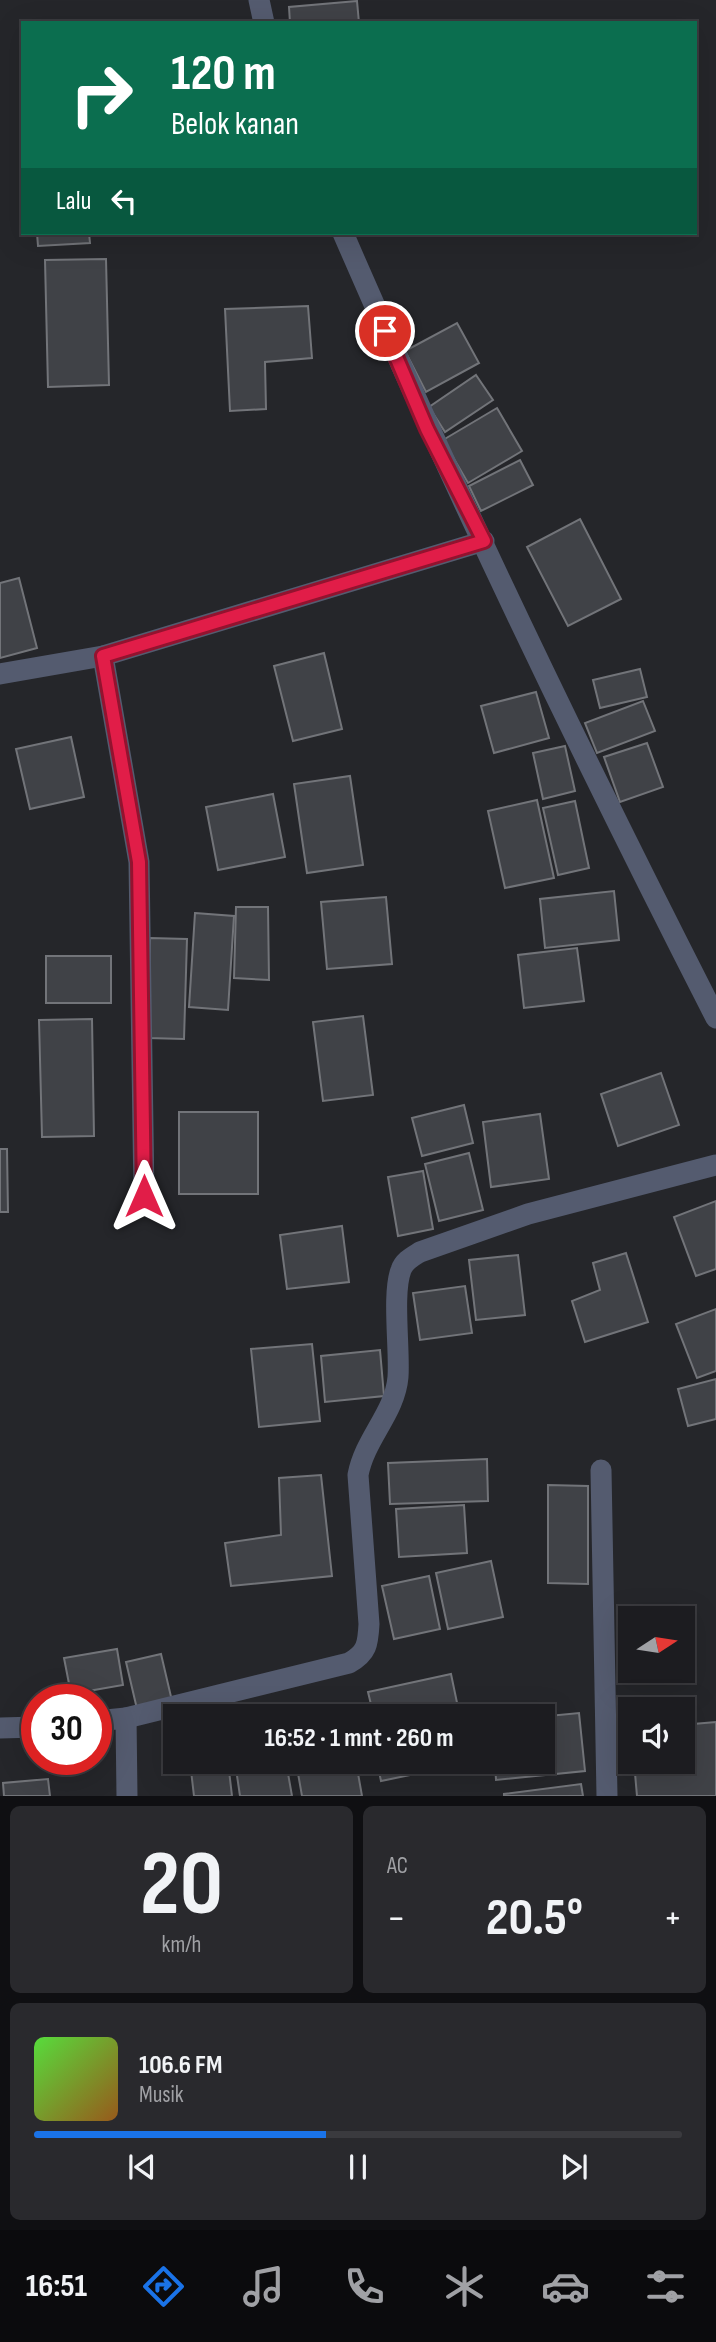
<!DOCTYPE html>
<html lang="id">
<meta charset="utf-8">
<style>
body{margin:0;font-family:"Sofia Sans Condensed",sans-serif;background:#29292d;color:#f1f3f6;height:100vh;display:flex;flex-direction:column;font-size:26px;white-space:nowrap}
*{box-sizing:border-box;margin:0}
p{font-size:23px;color:#a0a1a5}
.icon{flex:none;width:38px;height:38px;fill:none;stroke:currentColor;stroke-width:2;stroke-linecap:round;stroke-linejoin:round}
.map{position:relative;height:1796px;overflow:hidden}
.drawer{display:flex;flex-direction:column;gap:10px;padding:10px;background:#0f0f12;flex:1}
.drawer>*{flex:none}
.banner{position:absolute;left:21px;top:21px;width:676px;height:214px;border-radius:0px;box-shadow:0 7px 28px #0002,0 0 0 2px #3a3a3e;background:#0b6e4f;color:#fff;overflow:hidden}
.needle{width:46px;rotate:78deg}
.controls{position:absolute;left:618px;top:1606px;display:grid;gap:14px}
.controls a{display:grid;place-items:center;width:77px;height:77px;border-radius:0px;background:#1c1c20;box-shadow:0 7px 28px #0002,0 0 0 2px #3a3a3e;font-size:35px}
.speed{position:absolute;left:21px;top:1684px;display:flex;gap:14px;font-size:35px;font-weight:700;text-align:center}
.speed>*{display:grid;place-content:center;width:91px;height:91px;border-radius:50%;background:#1c1c20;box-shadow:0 7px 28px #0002,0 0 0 2px #3a3a3e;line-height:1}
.speed .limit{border:10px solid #d22;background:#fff;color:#111}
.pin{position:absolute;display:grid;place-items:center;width:60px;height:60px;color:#fff;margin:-30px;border:4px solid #fff;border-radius:50%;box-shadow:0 2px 7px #0007}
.me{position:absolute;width:77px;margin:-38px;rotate:0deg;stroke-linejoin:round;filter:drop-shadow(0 0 5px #0008)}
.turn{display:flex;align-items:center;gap:24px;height:147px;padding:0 35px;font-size:32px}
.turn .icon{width:91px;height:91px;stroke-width:2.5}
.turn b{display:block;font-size:49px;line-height:60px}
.then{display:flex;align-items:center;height:66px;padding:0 35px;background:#0003;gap:14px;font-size:26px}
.big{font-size:52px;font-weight:700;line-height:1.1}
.drawer .tile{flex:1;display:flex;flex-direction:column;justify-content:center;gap:10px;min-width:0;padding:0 24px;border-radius:10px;background:#29292d}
.drawer .dial{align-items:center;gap:0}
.dial b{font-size:91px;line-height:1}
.song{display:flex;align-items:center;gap:21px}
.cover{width:84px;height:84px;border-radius:10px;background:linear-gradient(135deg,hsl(110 70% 55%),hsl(30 70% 35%))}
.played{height:7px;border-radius:4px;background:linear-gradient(90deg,#1a73e8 45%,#3a3a3e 45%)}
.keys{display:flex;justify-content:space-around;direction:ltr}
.heat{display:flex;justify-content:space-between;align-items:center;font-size:38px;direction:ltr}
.drawer .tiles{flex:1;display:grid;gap:10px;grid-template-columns:1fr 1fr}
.tile:last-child{grid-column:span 2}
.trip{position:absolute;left:163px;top:1704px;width:392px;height:70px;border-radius:0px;background:#1c1c20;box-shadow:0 7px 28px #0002,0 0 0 2px #3a3a3e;font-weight:700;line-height:70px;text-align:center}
.dock{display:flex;height:112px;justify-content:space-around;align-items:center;background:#0b0b0d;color:#a0a1a5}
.dock .icon{width:49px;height:49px}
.dock .selected{color:#1a73e8}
.dock b{font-size:32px;color:#f1f3f6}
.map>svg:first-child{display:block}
.building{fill:#404247;stroke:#727479;stroke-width:2}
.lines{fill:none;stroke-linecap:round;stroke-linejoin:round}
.minor{stroke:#545b6f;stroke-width:21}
.route-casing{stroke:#92132f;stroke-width:18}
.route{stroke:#e11d48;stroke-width:12}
</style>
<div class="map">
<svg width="716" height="1796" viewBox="0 0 716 1796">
<rect width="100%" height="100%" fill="#25262a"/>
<g class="building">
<polygon points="357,1 359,23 290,23 289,7"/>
<polygon points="37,233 89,233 90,243 38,246"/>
<polygon points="106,259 109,385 48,387 45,260"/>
<polygon points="308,306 312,358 265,362 266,409 230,411 225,309"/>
<polygon points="457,323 479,363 426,392 405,351"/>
<polygon points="476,375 493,400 445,432 429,407"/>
<polygon points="497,408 522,451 468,483 443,440"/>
<polygon points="520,460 533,485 481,511 469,486"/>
<polygon points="580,519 621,599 568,626 527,547"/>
<polygon points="19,578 37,648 0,658 0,583"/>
<polygon points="324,653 342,729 293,741 274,666"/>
<polygon points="640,669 647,697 600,708 593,680"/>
<polygon points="536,692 549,738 494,753 481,706"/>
<polygon points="643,701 655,731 597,753 585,723"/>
<polygon points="71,737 84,797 30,809 16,749"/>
<polygon points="647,743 663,787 620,802 604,757"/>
<polygon points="565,746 575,791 543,799 533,753"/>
<polygon points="350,776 363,865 307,873 294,784"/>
<polygon points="273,794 285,857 218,870 206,807"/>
<polygon points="537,800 554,878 505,888 488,811"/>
<polygon points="575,801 589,868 558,875 543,808"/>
<polygon points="614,891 619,940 545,948 540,899"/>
<polygon points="386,897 392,964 327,969 321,902"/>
<polygon points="236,907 268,907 269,980 234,978"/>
<polygon points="195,913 234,916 228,1010 189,1007"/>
<polygon points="150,938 187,939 184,1039 148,1038"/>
<polygon points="577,948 584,1001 524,1008 518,955"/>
<rect x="46" y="956" width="65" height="47"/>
<polygon points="363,1016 373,1095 323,1101 313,1022"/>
<polygon points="92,1019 94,1136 42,1137 39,1020"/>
<polygon points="661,1073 679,1125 618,1146 601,1094"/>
<polygon points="464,1105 473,1143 422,1156 412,1118"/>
<rect x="179" y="1112" width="79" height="82"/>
<polygon points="540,1114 549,1179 491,1187 483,1122"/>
<polygon points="0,1149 7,1149 8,1212 0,1212"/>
<polygon points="469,1153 483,1210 439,1221 425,1164"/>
<polygon points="423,1171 433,1229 398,1236 388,1177"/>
<polygon points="716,1201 716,1269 696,1276 674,1217"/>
<polygon points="342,1226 349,1282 287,1289 280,1235"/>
<polygon points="626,1253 648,1322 585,1342 572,1301 600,1290 593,1263"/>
<polygon points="518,1255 525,1315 476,1320 469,1260"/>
<polygon points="465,1286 472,1333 420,1340 413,1293"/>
<polygon points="716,1309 716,1371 697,1378 676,1324"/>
<polygon points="312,1344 320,1421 259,1427 251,1349"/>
<polygon points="380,1350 384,1396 325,1402 321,1356"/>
<polygon points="716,1379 716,1419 688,1426 678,1389"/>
<polygon points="487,1459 488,1501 390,1504 388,1463"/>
<polygon points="321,1475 332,1576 231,1586 225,1543 281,1535 279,1478"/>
<polygon points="548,1485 588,1486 588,1584 548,1583"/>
<polygon points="464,1505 467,1553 399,1557 396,1509"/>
<polygon points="491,1561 503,1617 448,1629 436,1573"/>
<polygon points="429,1576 440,1629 394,1639 382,1586"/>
<polygon points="117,1649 123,1685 71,1694 64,1658"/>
<polygon points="161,1654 172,1701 137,1709 126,1662"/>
<polygon points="451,1674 460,1717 374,1717 368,1692"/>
<polygon points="579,1713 585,1771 496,1780 495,1762 542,1762 542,1717 538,1717"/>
<polygon points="716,1722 716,1796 637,1796 634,1762 682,1762 682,1725"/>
<polygon points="190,1762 228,1762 232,1796 194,1796"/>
<polygon points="235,1762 286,1762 292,1796 240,1796"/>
<polygon points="296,1762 356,1762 362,1796 302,1796"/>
<polygon points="377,1762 459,1762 459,1765 381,1781"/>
<polygon points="48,1779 50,1796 4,1796 3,1783"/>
<polygon points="581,1784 583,1796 504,1796 504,1794"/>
</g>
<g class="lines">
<g class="minor">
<polyline points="259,0 264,23"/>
<path d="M 343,233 C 458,499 584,760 716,1018"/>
<polyline points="103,656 139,862 144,1196"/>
<polyline points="0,674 103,656 484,541"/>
<polyline points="601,1470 607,1796"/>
<path d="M 126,1718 L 349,1663 C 367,1653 368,1644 369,1624 L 358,1475 C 365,1438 395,1413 398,1377 C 400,1350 392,1293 401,1270 C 404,1261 412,1257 420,1252 L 528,1214 L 716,1165"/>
<polyline points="96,1721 126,1718 127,1796"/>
<polyline points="0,1728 37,1727"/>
</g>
</g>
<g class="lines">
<defs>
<polyline id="route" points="144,1196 139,862 103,656 484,541 427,429 385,331"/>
</defs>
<use href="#route" class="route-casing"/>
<use href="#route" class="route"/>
</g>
</svg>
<div class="controls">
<a><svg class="needle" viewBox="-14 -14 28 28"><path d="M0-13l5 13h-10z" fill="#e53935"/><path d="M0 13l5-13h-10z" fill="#a0a1a5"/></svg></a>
<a><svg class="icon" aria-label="sound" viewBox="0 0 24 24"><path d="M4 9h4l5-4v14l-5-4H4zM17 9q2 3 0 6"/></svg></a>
</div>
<div class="speed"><div class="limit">30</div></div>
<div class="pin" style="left:385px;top:331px;background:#d93025"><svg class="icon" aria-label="arrive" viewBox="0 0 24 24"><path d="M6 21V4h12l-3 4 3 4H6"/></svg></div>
<svg class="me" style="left:144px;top:1196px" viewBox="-20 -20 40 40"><path d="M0-17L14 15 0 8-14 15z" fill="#e11d48" stroke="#fff" stroke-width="4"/></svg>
<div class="trip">16:52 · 1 mnt · 260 m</div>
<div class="banner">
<div class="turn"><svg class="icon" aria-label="right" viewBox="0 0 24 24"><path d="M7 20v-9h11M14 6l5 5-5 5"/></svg><div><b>120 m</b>Belok kanan</div></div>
<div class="then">Lalu<svg class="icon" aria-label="left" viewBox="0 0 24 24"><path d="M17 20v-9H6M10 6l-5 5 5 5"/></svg></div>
</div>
</div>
<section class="drawer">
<div class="tiles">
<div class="tile dial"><b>20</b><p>km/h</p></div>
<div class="tile"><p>AC</p>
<div class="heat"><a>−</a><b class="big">20.5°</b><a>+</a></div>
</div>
<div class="tile">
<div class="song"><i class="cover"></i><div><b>106.6 FM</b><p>Musik</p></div></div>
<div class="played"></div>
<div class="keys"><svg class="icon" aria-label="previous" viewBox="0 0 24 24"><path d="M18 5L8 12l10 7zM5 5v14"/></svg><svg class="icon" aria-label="pause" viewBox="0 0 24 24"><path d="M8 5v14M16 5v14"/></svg><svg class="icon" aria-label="next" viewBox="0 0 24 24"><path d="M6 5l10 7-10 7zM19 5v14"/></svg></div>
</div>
</div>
</section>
<nav class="dock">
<b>16:51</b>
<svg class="icon selected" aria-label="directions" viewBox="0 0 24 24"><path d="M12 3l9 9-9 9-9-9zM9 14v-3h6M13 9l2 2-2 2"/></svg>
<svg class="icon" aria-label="music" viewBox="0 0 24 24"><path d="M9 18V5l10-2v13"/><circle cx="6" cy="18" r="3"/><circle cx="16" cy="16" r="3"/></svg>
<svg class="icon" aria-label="phone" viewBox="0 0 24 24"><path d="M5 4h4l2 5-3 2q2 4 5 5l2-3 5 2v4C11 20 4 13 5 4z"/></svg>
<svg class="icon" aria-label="climate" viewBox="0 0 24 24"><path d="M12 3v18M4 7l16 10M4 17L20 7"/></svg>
<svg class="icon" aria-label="car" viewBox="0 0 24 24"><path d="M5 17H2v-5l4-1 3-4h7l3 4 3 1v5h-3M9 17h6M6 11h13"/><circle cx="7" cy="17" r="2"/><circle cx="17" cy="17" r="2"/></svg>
<svg class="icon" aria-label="filters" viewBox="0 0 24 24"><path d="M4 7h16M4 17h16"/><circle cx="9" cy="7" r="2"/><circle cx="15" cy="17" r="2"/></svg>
</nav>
